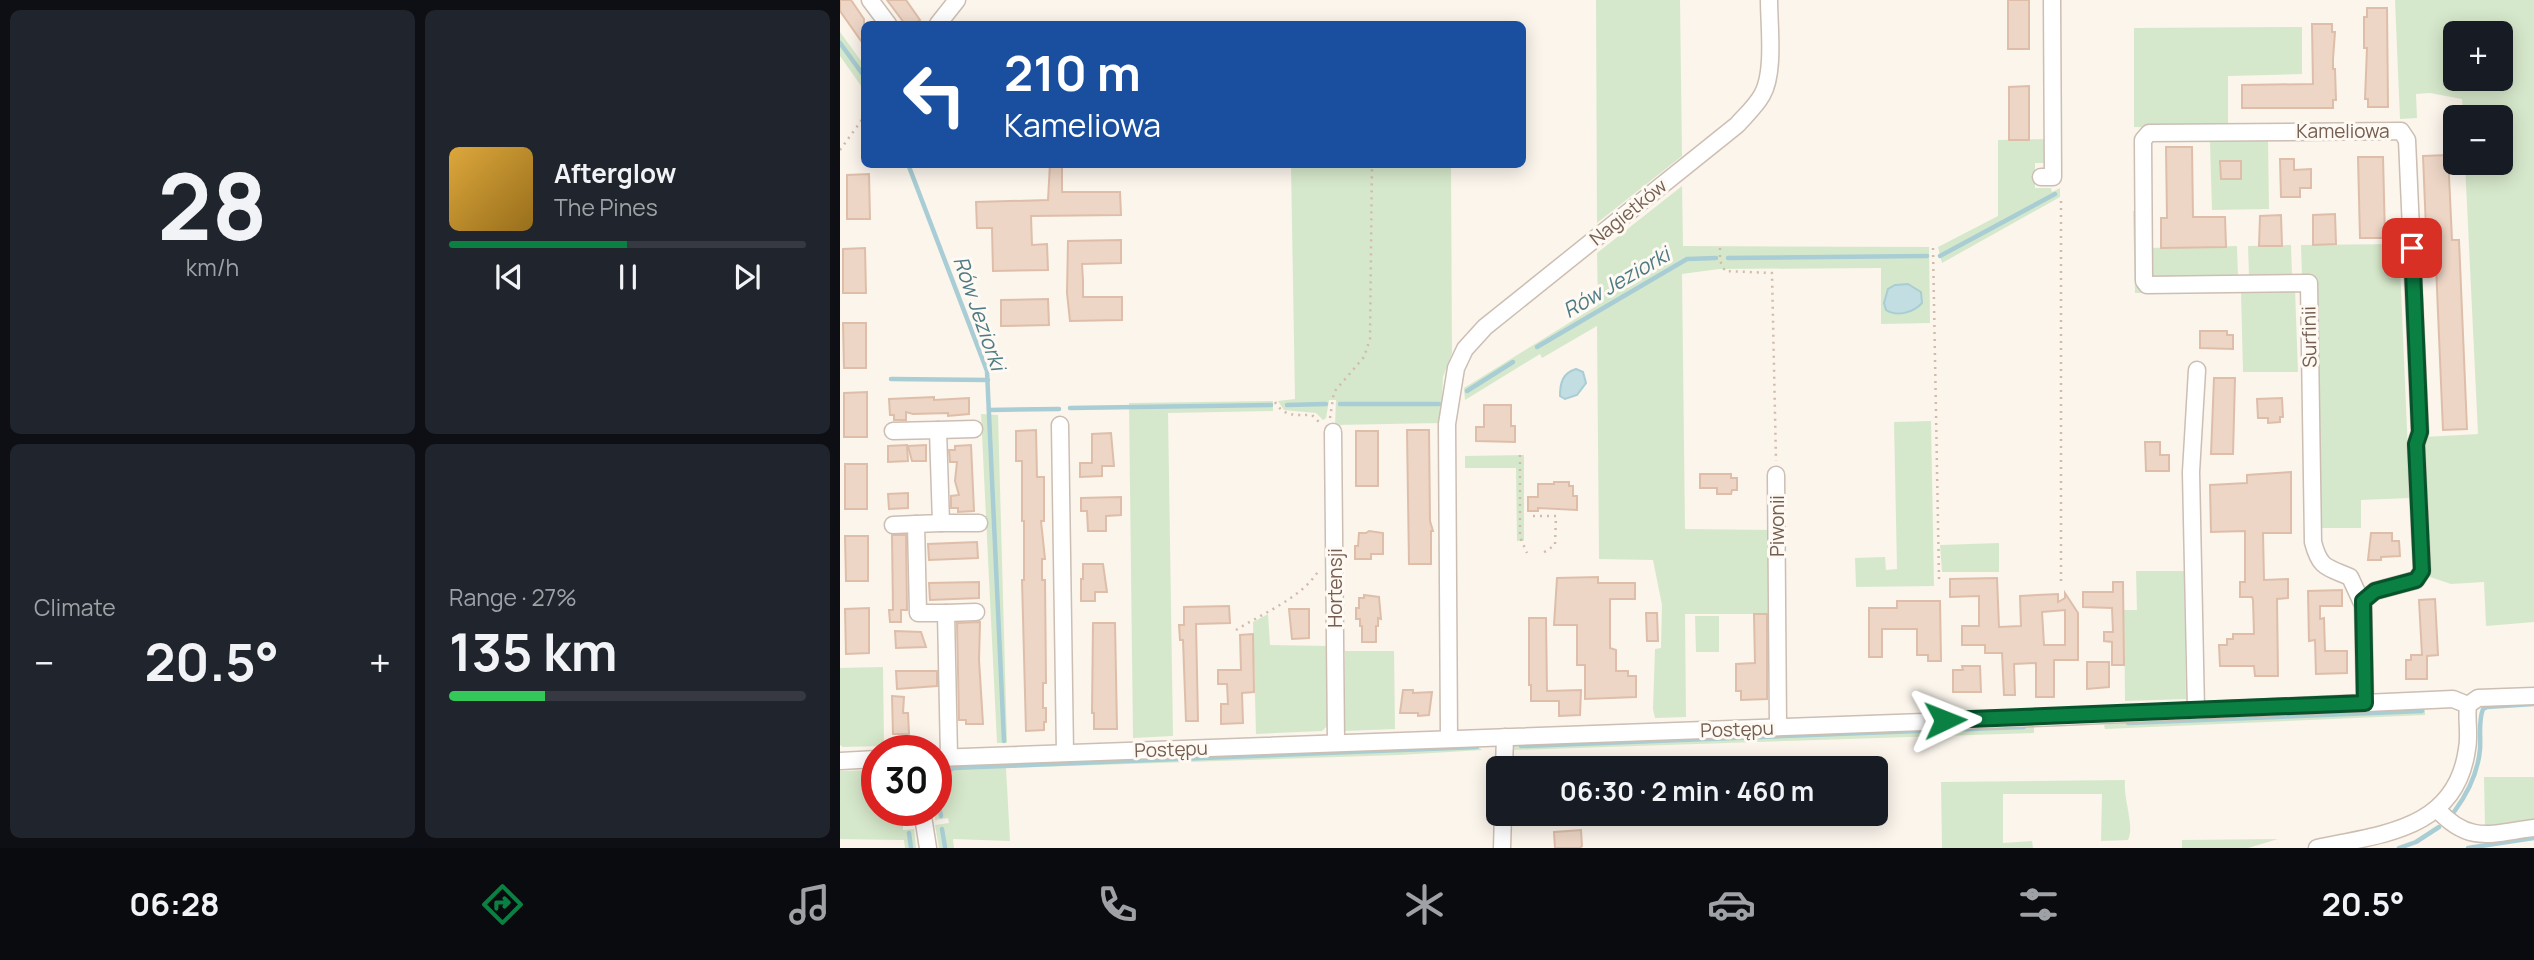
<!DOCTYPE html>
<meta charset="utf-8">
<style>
body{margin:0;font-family:Manrope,sans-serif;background:#20242c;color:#f1f3f6;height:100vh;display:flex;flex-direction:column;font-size:26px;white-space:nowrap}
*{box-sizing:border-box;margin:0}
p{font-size:23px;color:#9ea1a6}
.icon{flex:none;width:38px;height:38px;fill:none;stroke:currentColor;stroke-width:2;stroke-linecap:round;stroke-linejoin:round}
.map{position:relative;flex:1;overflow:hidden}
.panel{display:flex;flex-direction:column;gap:10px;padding:10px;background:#0d0f14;width:840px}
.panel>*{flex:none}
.hud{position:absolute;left:21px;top:21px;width:665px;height:147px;border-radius:10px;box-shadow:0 4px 18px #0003;background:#1a4fa0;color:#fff;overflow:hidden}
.fabs{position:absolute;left:1603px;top:21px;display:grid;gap:14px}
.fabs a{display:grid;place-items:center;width:70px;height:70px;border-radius:10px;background:#171b24;box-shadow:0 4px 18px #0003;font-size:35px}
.speed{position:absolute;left:21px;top:735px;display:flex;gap:14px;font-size:35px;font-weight:700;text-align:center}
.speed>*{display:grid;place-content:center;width:91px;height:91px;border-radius:50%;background:#171b24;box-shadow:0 4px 18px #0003;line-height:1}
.speed .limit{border:10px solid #d22;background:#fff;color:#111}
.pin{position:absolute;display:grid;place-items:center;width:60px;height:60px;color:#fff;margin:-30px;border-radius:14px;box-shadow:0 4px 10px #0006}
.me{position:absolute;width:77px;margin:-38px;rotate:88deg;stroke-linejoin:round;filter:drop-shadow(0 0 5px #0008)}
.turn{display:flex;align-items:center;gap:24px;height:147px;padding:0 28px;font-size:32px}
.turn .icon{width:91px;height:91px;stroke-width:2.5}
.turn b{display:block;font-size:49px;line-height:60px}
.big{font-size:52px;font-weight:700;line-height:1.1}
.panel .tile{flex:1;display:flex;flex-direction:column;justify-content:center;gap:10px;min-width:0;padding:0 24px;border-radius:10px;background:#20242c}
.panel .dial{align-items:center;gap:0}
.dial b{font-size:91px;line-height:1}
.song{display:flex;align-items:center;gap:21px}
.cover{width:84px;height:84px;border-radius:10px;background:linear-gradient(135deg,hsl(40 70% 55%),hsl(40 70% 35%))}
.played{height:7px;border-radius:4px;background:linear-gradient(90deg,#0b8043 50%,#363941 50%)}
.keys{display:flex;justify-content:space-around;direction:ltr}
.heat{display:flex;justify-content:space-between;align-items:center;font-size:38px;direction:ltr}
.charge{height:10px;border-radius:5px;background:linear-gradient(90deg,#34c759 27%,#363941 0)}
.panel .tiles{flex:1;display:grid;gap:10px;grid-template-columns:repeat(2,1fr)}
.trip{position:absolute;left:646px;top:756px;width:402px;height:70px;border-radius:10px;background:#171b24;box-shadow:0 4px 18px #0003;font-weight:700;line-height:70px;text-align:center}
.tabs{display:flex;height:112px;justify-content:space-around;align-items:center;background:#090b0e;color:#9ea1a6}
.tabs .icon{width:49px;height:49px}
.tabs .current{color:#0b8043}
.tabs b{font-size:32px;color:#f1f3f6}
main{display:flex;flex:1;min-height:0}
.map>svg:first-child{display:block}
.green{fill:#d6e8cb;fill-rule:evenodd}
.water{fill:#c2dee3;stroke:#a9cdd4;stroke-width:2}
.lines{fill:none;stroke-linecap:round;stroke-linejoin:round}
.stream{stroke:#a9cdd4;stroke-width:4.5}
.building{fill:#edd6c6;stroke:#debea9;stroke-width:2;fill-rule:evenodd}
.minor-casing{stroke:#ccbeb3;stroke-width:19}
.path{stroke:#d3baa9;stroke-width:2.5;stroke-dasharray:2 5;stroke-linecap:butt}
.minor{stroke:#fff;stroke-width:16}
.route-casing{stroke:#07532c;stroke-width:18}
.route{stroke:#0b8043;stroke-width:12}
.labels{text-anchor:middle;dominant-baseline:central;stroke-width:6;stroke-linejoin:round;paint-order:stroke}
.street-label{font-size:19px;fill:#745e51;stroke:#fef9f2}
.water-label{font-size:21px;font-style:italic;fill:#4c7a85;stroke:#fef9f2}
</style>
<main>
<section class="panel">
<div class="tiles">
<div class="tile dial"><b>28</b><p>km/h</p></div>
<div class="tile">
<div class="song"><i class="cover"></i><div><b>Afterglow</b><p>The Pines</p></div></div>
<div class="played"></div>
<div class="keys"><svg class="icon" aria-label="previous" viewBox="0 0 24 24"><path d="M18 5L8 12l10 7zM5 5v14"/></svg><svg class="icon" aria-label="pause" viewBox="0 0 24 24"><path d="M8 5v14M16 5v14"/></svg><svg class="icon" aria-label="next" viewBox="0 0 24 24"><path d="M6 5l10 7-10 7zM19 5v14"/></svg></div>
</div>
<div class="tile"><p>Climate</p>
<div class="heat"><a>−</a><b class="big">20.5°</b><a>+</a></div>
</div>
<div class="tile"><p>Range · 27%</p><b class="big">135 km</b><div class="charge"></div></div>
</div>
</section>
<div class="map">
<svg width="1694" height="848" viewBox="0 0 1694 848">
<rect width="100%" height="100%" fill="#fbf5ec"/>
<g class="green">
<polygon points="756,0 840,0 842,156 757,223"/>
<path d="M 1555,0 L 1694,0 L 1694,622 L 1646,626 L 1644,582 L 1611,584 L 1590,577 L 1584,437 L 1638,434 L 1625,163 L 1661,163 L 1661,117 L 1623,117 L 1622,99 L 1590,93 L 1576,94 L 1577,118 L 1560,119 ZM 1615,33 L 1661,33 L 1661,79 L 1615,79 Z"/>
<polygon points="1462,27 1462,74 1388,76 1388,129 1294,127 1294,28"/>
<polygon points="0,32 24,65 24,90 0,56"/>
<polygon points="1207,139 1207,163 1195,163 1195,188 1211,188 1212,192 1220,188 1220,197 1102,263 1098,247 1158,216 1158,140"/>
<polygon points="1428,141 1429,209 1372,210 1370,142"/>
<polygon points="451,165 611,165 612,353 603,377 601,423 495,425 496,400 489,400 486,418 483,420 476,413 444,410 438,401 455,399"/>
<polygon points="842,186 843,246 1089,247 1090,323 1041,324 1041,268 879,269 842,274 845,529 932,530 932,614 845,614 846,717 815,718 813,709 815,649 821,648 822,605 813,560 759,559 757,326 702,358 700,354 625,400 624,388 758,305 757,253"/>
<polygon points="1293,211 1299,211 1300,290 1455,289 1458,372 1403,372 1401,292 1295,293"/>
<polygon points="1559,244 1570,498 1521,500 1521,528 1482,528 1476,526 1472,276 1462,276 1461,245"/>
<polygon points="1451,245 1452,276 1409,276 1408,246"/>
<polygon points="1397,246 1398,276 1310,278 1309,248"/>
<polygon points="433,401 433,411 328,413 333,736 293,738 289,403"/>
<polygon points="141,414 158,415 167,743 157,743"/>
<polygon points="1091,421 1094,586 1016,587 1015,558 1045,557 1046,570 1057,569 1054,422"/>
<polygon points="684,455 684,541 677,541 676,468 625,468 625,456"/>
<polygon points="1159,543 1159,572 1102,572 1100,545"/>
<polygon points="1296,571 1344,571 1346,699 1285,701 1284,610 1297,610"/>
<polygon points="428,614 430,645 488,646 488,725 482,731 416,734 413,622"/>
<polygon points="855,616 879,616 879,652 856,652"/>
<polygon points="505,651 554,651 555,729 505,731"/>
<polygon points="43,667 44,746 3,747 0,745 0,668"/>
<polygon points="1585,707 1585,715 1265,729 1264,725 1283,721"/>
<polygon points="1194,725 1194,733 673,750 673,743"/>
<polygon points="637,746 642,750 559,755 166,768 170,841 113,839 114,848 99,848 95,825 109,823 108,818 95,820 96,772 106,769 106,766"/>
<polygon points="37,770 37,810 71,810 73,823 63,824 63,830 74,829 76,848 65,848 64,840 0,839 0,771"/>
<polygon points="1644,777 1694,777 1694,819 1645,826"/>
<path d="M 1285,780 C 1283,799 1295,826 1288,840 L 1261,841 L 1262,794 L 1163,794 L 1163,843 L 1192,841 L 1193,848 L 1102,848 L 1101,782 Z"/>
<polygon points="1438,839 1408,848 1342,848 1342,840"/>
</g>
<g class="water">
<path d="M 1068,284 L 1081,292 L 1082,303 C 1073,313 1057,317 1046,310 L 1044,303 L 1048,289 L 1055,285 Z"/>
<path d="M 736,369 L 743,372 L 746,383 L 737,395 L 725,399 L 720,396 C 720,382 723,373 736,369 Z"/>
</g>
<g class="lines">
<g class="stream">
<polyline points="0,43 24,76"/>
<polyline points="68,164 147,371 164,741"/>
<polyline points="1100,256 1215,194"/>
<polyline points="888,258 1087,256"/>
<polyline points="697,347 847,259 876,258"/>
<polyline points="51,379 148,380"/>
<polyline points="627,391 673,362"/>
<polyline points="500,404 599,404"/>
<polyline points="447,405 486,404"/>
<polyline points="230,408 431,405"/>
<polyline points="149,410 219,409"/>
<polyline points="1288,723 1582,711"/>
<polyline points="681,746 1184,727"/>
<polyline points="66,810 67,819"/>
<path d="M 1614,812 C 1628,793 1638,773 1640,749 C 1641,736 1638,722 1643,709 L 1647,707 L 1694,704"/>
<polyline points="101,816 96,791 97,778 113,768 637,747"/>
<polyline points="102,829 105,847"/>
<polyline points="69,833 71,848"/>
<polyline points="1559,848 1576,842 1599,827"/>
<polyline points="1628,848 1694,838"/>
</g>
</g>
<g class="building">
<polygon points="0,0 11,0 24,19 24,45 0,11"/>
<polygon points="47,0 66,0 80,20 74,24 65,24"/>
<rect x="1168" y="0" width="21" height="49"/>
<polygon points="1527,8 1547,8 1548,107 1528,107 1528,99 1525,99 1527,48 1524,48 1524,17 1527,17"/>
<polygon points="1472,24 1492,24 1492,32 1495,32 1493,59 1493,69 1495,69 1496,100 1493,100 1493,108 1402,108 1402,85 1473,84"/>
<polygon points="1189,86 1189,140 1169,140 1169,87"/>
<polygon points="1326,147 1352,147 1353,217 1385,217 1386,247 1321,248 1321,218 1327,218"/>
<polygon points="1608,155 1612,240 1619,240 1627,429 1603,430 1595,242 1593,229 1586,229 1583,156"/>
<polygon points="1518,157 1543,157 1545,238 1520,238"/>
<polygon points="1440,159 1454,159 1454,170 1471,169 1471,188 1460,188 1460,197 1441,197"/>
<polygon points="1380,161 1401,161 1401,179 1381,179"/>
<polygon points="210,164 222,164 222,192 280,192 281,215 191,216 192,245 207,244 208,270 153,271 152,228 137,228 136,202 208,200"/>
<polygon points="29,174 30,219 7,219 7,175"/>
<polygon points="1495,214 1496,244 1473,245 1473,215"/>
<polygon points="1441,215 1442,246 1419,246 1420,216"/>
<polygon points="281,240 281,263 242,264 243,281 243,297 282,297 282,320 230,321 227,293 228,241"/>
<polygon points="25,248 26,293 3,293 3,249"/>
<polygon points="208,299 209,325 161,326 161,300"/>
<polygon points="3,323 26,323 26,368 4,368"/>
<polygon points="1360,331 1387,331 1387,335 1393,335 1393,349 1360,348"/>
<polygon points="1374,378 1395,378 1393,454 1371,454"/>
<polygon points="27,392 27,437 4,437 4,393"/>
<polygon points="94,397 94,400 129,398 129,414 108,416 108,413 73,414 66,412 66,420 54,420 54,415 50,415 49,399"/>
<polygon points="1442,398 1443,417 1440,417 1440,422 1428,423 1428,418 1418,418 1417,399"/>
<polygon points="644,405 671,405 671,426 675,426 675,442 636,441 636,427 644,427"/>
<polygon points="196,430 197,477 204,477 204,521 201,521 205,559 202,559 202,580 205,580 206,683 203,683 203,708 206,708 206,722 204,722 204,730 186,731 182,580 184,580 184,521 182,521 182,461 176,461 176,431"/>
<polygon points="567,430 589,430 590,521 593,531 591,531 591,564 569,564"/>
<rect x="516" y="431" width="22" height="55"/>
<polygon points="271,433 274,466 262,466 262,476 240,477 240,463 252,463 252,434"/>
<polygon points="1305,442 1320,442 1320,455 1329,455 1329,471 1306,471"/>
<polygon points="67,445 68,461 48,462 48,446"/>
<polygon points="86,445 86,461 72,461 68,446"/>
<polygon points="131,445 134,511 118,512 118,508 111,508 111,496 119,495 115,481 117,462 110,462 109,450 115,450 115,446"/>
<rect x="5" y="464" width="22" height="45"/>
<polygon points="1451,472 1451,533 1423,533 1424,580 1448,579 1448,598 1437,599 1438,676 1415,676 1414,666 1380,666 1379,645 1387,645 1387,639 1393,639 1393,634 1414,634 1413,600 1412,597 1400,597 1400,582 1405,582 1405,531 1371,532 1370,485 1407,483 1407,475"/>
<polygon points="860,474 891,474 891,478 897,478 897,490 892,490 891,494 877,494 877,488 860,488"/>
<polygon points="714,482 729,482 729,486 733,486 733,496 737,496 737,510 698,508 698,511 688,511 688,497 698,497 698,484 714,484"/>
<polygon points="68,493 68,508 49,509 48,494"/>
<polygon points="281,497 281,515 266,516 266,531 248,531 247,511 241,511 241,498"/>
<polygon points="529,531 543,533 543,554 531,554 531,559 515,559 515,546 518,546 519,533 526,533"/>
<polygon points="1531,533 1552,533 1552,541 1559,541 1560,556 1541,557 1541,560 1528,560"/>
<polygon points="52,535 66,535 67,610 61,610 61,622 50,622 49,610 53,610"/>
<polygon points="5,536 28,536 28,581 6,581"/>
<polygon points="137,542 138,558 89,560 88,544"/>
<polygon points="243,564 263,564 267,592 255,592 255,601 241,601 241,579 243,579"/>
<polygon points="758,577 758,583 795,583 795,599 770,599 770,648 776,650 776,671 788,671 788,676 796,676 796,697 745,699 745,665 737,665 737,625 714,625 717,578"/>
<path d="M 1157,578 L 1159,627 L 1181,626 L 1180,596 L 1218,594 L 1218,602 L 1225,598 L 1225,593 L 1238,613 L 1238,660 L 1214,660 L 1214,697 L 1196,697 L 1196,663 L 1174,664 L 1175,695 L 1164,695 L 1162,653 L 1145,653 L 1145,645 L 1122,645 L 1122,626 L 1139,626 L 1139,596 L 1110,597 L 1110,579 ZM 1225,610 L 1225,645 L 1204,645 L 1202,612 Z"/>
<polygon points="139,582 139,598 90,600 89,583"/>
<polygon points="1273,582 1283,582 1284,665 1272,665 1272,642 1264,641 1264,632 1273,632 1272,608 1243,607 1243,592 1273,592"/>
<polygon points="1502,590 1502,606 1480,606 1480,619 1484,618 1485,651 1507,651 1507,673 1476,674 1475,640 1469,641 1468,591"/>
<polygon points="524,595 539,597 541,619 538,618 538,626 536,626 536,642 522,642 522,626 520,626 520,619 516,619 516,608 519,608 519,598 524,598"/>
<polygon points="1595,599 1598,655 1587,656 1587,679 1566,679 1566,660 1571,660 1571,655 1582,655 1579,600"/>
<polygon points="1057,601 1100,601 1101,661 1088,661 1088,655 1077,655 1077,629 1042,629 1042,657 1029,657 1029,608 1057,608"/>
<polygon points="389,606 390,623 356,624 358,721 346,721 343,640 340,640 339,625 344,625 344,607"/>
<polygon points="29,608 29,653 6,654 5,609"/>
<polygon points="449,609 469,609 469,638 452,639"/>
<polygon points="806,613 817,613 818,641 807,641"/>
<polygon points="914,614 927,614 927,699 901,700 901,691 896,691 896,664 915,663"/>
<polygon points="689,618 706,618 707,691 741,690 740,715 719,716 719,701 691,701 691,685 689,685"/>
<polygon points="140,622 139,660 143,724 126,724 126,720 119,720 117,623"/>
<polygon points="253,623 275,623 277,729 254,729 254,713 252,713"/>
<polygon points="55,631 81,632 86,647 56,648"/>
<polygon points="413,634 414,692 402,693 403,723 381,724 381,704 388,704 387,684 378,684 378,670 401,670 400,635"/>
<polygon points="1247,662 1269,662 1269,687 1247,689"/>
<polygon points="1122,666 1140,666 1141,692 1113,692 1113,670 1123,670"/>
<polygon points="56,671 97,671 97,686 57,689"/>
<polygon points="563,690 573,690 573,693 592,692 589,715 578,716 578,713 560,713"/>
<polygon points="52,696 64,697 63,713 68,713 69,734 53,734"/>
<polygon points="741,830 742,846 740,848 715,848 714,832"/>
</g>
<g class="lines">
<defs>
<g id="minor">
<polyline points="30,0 48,24"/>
<polyline points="98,24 117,0"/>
<polyline points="1201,177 1213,177 1212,0"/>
<polyline points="220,425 225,753"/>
<polyline points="98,430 134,429"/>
<polyline points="53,431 98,430 101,523 76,524 78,613 106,613 109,757"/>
<polyline points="493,432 496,743"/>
<polyline points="936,475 938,727"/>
<polyline points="101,523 139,523"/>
<polyline points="53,525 76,524"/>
<path d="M 1522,603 L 1510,577 C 1487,567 1480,569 1473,542 L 1469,283 L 1307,285 L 1304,281 L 1303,140 L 1309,133 L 1561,131 L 1567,140 L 1580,432 L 1576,444 L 1582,571 L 1576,580 L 1535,591 L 1523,601 L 1525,703"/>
<polyline points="106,613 136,612"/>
<polyline points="1628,705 1638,698 1694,696"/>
<polyline points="1356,710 1351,472 1357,370"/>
<path d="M 609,739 L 607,424 L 616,368 L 625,349 L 645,327 L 897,125 C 905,116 916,106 922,95 C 935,73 929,26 929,0"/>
<polyline points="96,758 1219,717 1613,699 1628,705"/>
<polyline points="0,761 37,759"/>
<polyline points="664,768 665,737"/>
<path d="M 1597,809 C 1629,845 1652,833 1694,828"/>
<polyline points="82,810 88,848"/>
<polyline points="662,848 663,814"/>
<path d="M 1477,848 C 1542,834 1616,830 1627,749 C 1630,734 1626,719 1628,705"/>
</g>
</defs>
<use href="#minor" class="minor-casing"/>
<g class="path">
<polyline points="0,150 24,117"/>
<polyline points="880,248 880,261 885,271 932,273 936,461"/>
<polyline points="1093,248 1099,579"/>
<path d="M 435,402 C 444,417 456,415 472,415 L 481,424"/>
<polyline points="490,418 494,392 524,357 530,339 532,164"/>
<polyline points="680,455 680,537 687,553"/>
<polyline points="693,516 716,516 715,545 703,553"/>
<polyline points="1221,581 1221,201"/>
<path d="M 396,630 C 423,613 462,598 479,570"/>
<polyline points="48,751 84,749"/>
</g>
<use href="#minor" class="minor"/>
</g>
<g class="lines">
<defs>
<polyline id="route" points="1105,720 1525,703 1523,601 1535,591 1576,580 1582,571 1576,444 1580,432 1572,248"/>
</defs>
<use href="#route" class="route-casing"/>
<use href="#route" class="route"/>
</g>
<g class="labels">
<g class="street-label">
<text x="1503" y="131">Kameliowa</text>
<text transform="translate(788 212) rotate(-39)">Nagietków</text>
<text transform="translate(1469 337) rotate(-91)">Surfinii</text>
<text transform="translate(937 526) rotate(-90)">Piwonii</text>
<text transform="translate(495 588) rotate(-90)">Hortensji</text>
<text transform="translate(897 729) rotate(-2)">Postępu</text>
<text transform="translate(331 749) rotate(-2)">Postępu</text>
</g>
<g class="water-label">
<text transform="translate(776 282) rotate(-30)">Rów Jeziorki</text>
<text transform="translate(140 313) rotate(71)">Rów Jeziorki</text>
</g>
</g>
</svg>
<div class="fabs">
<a>+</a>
<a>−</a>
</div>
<div class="speed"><div class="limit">30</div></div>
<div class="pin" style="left:1572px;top:248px;background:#d93025"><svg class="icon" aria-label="arrive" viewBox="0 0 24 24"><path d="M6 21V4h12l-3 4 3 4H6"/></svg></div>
<svg class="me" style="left:1105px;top:720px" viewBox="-20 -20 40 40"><path d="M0-17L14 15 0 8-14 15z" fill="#0b8043" stroke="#fff" stroke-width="4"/></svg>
<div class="trip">06:30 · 2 min · 460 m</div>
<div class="hud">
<div class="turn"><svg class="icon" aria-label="left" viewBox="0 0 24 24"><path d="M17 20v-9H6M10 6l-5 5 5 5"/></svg><div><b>210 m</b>Kameliowa</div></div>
</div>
</div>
</main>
<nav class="tabs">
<b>06:28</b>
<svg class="icon current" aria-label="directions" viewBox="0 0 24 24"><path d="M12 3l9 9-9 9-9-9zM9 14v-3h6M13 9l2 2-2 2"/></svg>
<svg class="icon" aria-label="music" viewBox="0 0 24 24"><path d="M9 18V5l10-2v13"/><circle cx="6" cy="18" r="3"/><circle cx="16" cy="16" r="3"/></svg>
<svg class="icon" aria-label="phone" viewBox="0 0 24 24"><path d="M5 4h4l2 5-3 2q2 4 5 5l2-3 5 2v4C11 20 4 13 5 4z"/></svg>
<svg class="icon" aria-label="climate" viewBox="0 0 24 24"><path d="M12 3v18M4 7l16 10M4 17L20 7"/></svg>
<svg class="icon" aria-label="car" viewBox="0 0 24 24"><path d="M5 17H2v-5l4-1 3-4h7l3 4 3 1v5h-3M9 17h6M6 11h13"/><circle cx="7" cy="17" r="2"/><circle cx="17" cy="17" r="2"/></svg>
<svg class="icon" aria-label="filters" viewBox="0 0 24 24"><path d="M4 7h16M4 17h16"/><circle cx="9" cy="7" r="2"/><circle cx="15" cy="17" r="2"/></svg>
<b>20.5°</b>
</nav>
